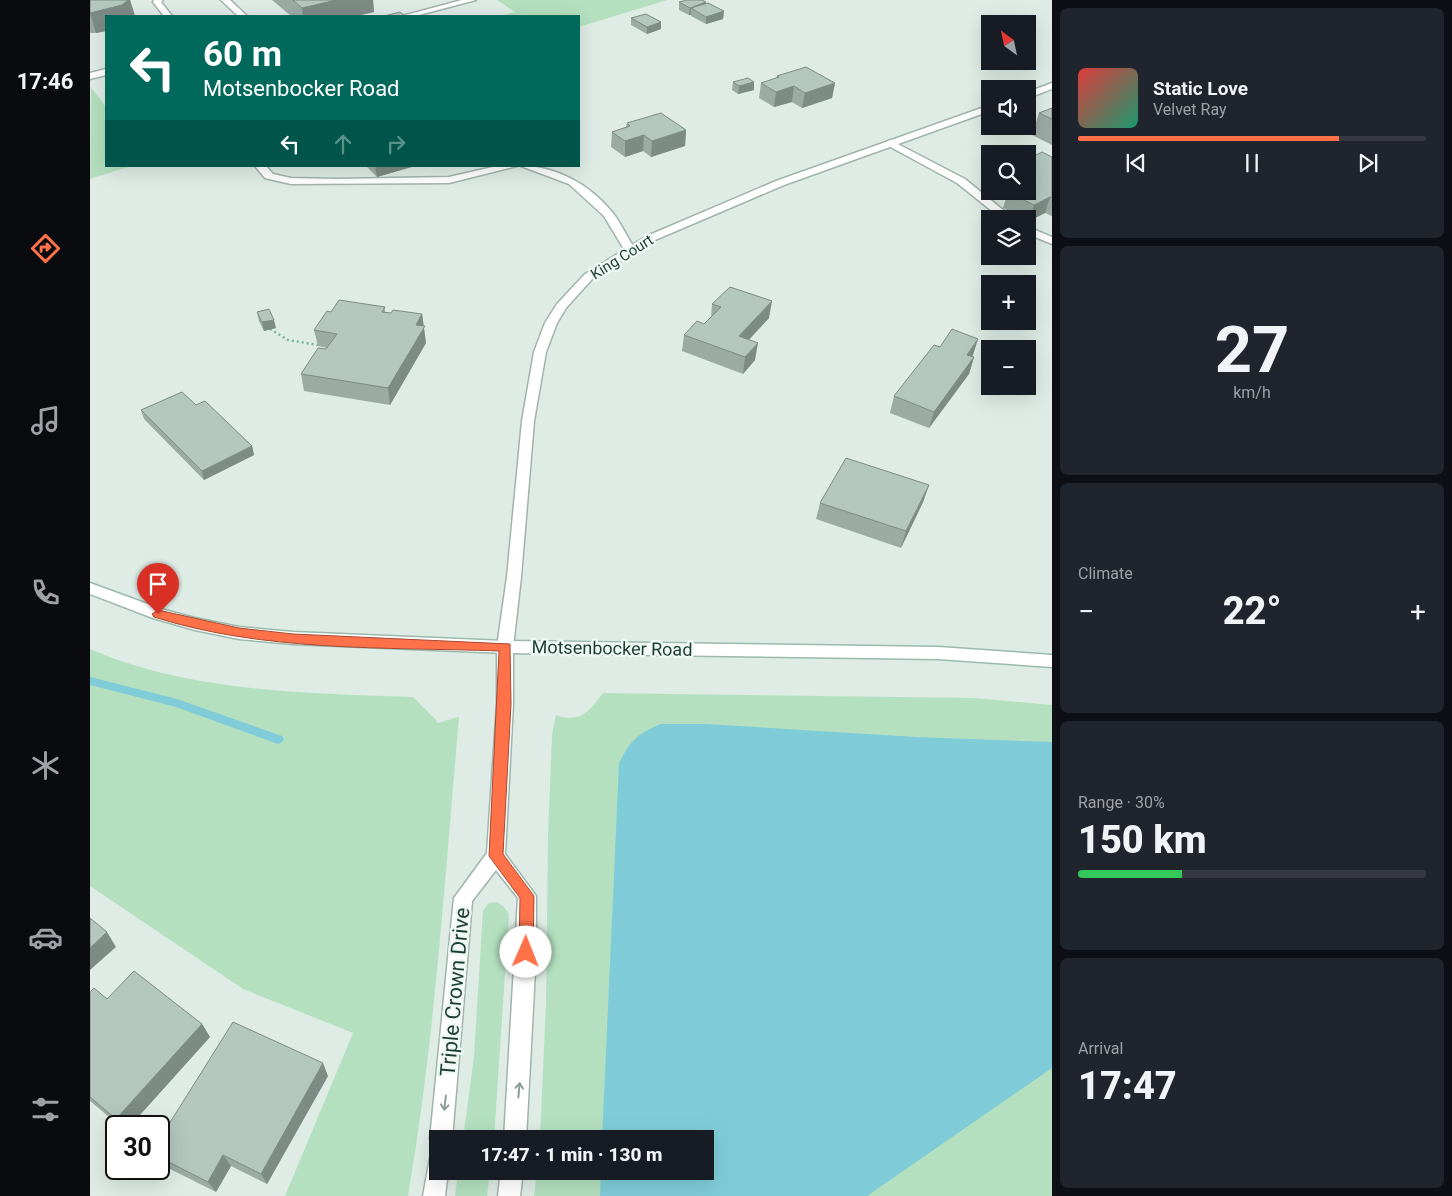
<!DOCTYPE html>
<meta charset="utf-8">
<style>
body{margin:0;font-family:Roboto,sans-serif;background:#20242c;color:#f1f3f6;height:100vh;display:flex;flex-direction:column;font-size:19px;white-space:nowrap}
*{box-sizing:border-box;margin:0}
p{font-size:16px;color:#9ea1a6}
.icon{flex:none;width:28px;height:28px;fill:none;stroke:currentColor;stroke-width:2;stroke-linecap:round;stroke-linejoin:round}
.map{position:relative;flex:1;overflow:hidden}
.side{display:flex;flex-direction:column;gap:8px;padding:8px;background:#0d0f14;width:400px}
.side>*{flex:none}
.guide{position:absolute;left:15px;top:15px;width:475px;height:152px;border-radius:0px;box-shadow:0 5px 20px #0002;background:#00695c;color:#fff;overflow:hidden}
.needle{width:32px;rotate:327deg}
.tools{position:absolute;left:891px;top:15px;display:grid;gap:10px}
.tools a{display:grid;place-items:center;width:55px;height:55px;border-radius:0px;background:#171b24;box-shadow:0 5px 20px #0002;font-size:25px}
.speed{position:absolute;left:15px;top:1115px;display:flex;gap:10px;font-size:25px;font-weight:700;text-align:center}
.speed>*{display:grid;place-content:center;width:65px;height:65px;border-radius:50%;background:#171b24;box-shadow:0 5px 20px #0002;line-height:1}
.speed .limit{border:2px solid #111;border-radius:8px;background:#fff;color:#111}
.pin{position:absolute;display:grid;place-items:center;width:42px;height:42px;color:#fff;margin:-51px -21px;border-radius:50% 50% 50% 0;rotate:-45deg;box-shadow:0 0 5px #0007}
.pin .icon{rotate:45deg}
.me{position:absolute;width:55px;margin:-28px;rotate:1deg;stroke-linejoin:round;filter:drop-shadow(0 0 4px #0008)}
.turn{display:flex;align-items:center;gap:18px;height:105px;padding:0 15px;font-size:22px}
.turn .icon{width:65px;height:65px;stroke-width:2.5}
.turn b{display:block;font-size:35px;line-height:42px}
.lanes{display:flex;align-items:center;height:48px;padding:0 15px;background:#0003;justify-content:center;gap:25px;direction:ltr}
.lanes .off{opacity:.35}
.big{font-size:38px;font-weight:800;line-height:1.1}
.side .tile{flex:1;display:flex;flex-direction:column;justify-content:center;gap:8px;min-width:0;padding:0 18px;border-radius:8px;background:#20242c}
.side .dial{align-items:center;gap:0}
.dial b{font-size:65px;line-height:1}
.song{display:flex;align-items:center;gap:15px}
.cover{width:60px;height:60px;border-radius:8px;background:linear-gradient(135deg,hsl(0 70% 55%),hsl(160 70% 35%))}
.played{height:5px;border-radius:2px;background:linear-gradient(90deg,#ff7149 75%,#363941 75%)}
.keys{display:flex;justify-content:space-around;direction:ltr}
.heat{display:flex;justify-content:space-between;align-items:center;font-size:28px;direction:ltr}
.charge{height:8px;border-radius:4px;background:linear-gradient(90deg,#34c759 30%,#363941 0)}
.trip{position:absolute;left:339px;top:1130px;width:285px;height:50px;border-radius:0px;background:#171b24;box-shadow:0 5px 20px #0002;font-weight:800;line-height:50px;text-align:center}
main{display:flex;flex:1;min-height:0}
.tab-bar{display:flex;flex-direction:column;width:90px;justify-content:space-around;align-items:center;background:#090b0e;color:#9ea1a6}
.tab-bar .icon{width:35px;height:35px}
.tab-bar .selected{color:#ff7149}
.tab-bar b{font-size:22px;color:#f1f3f6}
.map>svg:first-child{display:block}
.green{fill:#b4e0bf}
.water{fill:#7fccd8}
.lines{fill:none;stroke-linecap:round;stroke-linejoin:round}
.stream{fill:#7fccd8;fill-rule:evenodd}
.service-casing{stroke:#a1b4ac;stroke-width:3}
.minor-casing{stroke:#a1b4ac;stroke-width:3}
.secondary-casing{stroke:#9cb9ad;stroke-width:3}
.path{stroke:#7bb3a0;stroke-width:2.5;stroke-dasharray:2 3;stroke-linecap:butt}
.service{fill:#fff;fill-rule:evenodd}
.minor{fill:#fff;fill-rule:evenodd}
.secondary{fill:#fff;fill-rule:evenodd}
.wall{fill:#9aaba3}
.shaded-wall{fill:#7d8b85}
.building{fill:#b3c7be;stroke:#7d8b85}
.oneway{stroke:#8e9e9a}
.route{fill:#ff7149;stroke:#a6492f}
.labels{text-anchor:middle;dominant-baseline:central;stroke-width:5;stroke-linejoin:round;paint-order:stroke}
.far-street-label{font-size:15px;fill:#1e3d34;stroke:#eff8f3}
.street-label{font-size:18px;fill:#1e3d34;stroke:#eff8f3}
.near-street-label{font-size:21px;fill:#1e3d34;stroke:#eff8f3}
</style>
<main>
<nav class="tab-bar">
<b>17:46</b>
<svg class="icon selected" aria-label="directions" viewBox="0 0 24 24"><path d="M12 3l9 9-9 9-9-9zM9 14v-3h6M13 9l2 2-2 2"/></svg>
<svg class="icon" aria-label="music" viewBox="0 0 24 24"><path d="M9 18V5l10-2v13"/><circle cx="6" cy="18" r="3"/><circle cx="16" cy="16" r="3"/></svg>
<svg class="icon" aria-label="phone" viewBox="0 0 24 24"><path d="M5 4h4l2 5-3 2q2 4 5 5l2-3 5 2v4C11 20 4 13 5 4z"/></svg>
<svg class="icon" aria-label="climate" viewBox="0 0 24 24"><path d="M12 3v18M4 7l16 10M4 17L20 7"/></svg>
<svg class="icon" aria-label="car" viewBox="0 0 24 24"><path d="M5 17H2v-5l4-1 3-4h7l3 4 3 1v5h-3M9 17h6M6 11h13"/><circle cx="7" cy="17" r="2"/><circle cx="17" cy="17" r="2"/></svg>
<svg class="icon" aria-label="filters" viewBox="0 0 24 24"><path d="M4 7h16M4 17h16"/><circle cx="9" cy="7" r="2"/><circle cx="15" cy="17" r="2"/></svg>
</nav>
<div class="map">
<svg width="962" height="1196" viewBox="0 0 962 1196">
<rect width="100%" height="100%" fill="#deece5"/>
<g class="green">
<polygon points="407,0 577,0 489,27 489,16 410,16 425,12"/>
<polygon points="1,87 16,107 16,166 41,166 0,179"/>
<path d="M 0,649 C 99,692 217,693 323,697 L 346,720 L 347,723 L 369,717 C 355,877 345,1038 318,1196 L 195,1196 L 263,1033 L 153,989 L 0,886 Z"/>
<path d="M 513,693 L 884,698 L 962,705 L 962,1196 L 444,1196 L 447,1171 L 615,1171 L 615,1139 L 450,1139 L 456,1004 L 458,836 L 462,735 L 466,715 C 489,724 500,711 513,693 Z"/>
<polygon points="407,902 414,907 419,914 404,1139 373,1139 384,1056 393,911 399,903"/>
<polygon points="368,1171 400,1171 397,1196 365,1196"/>
</g>
<path class="water" d="M 571,724 L 617,724 L 826,737 L 962,742 L 962,1068 L 777,1196 L 510,1196 L 511,1171 L 615,1171 L 615,1139 L 512,1139 L 529,763 C 541,740 547,734 571,724 Z"/>
<g class="lines">
<polygon class="stream" points="0,677 87,699 192,736 194,739 192,742 188,744 86,707 0,685"/>
<defs>
<g id="service">
<polygon points="64,0 73,0 71,2 82,16 74,16 63,2"/>
<polygon points="131,0 140,0 157,16 148,16"/>
<polygon points="372,0 386,0 325,16 312,16"/>
<polygon points="16,69 16,75 0,79 0,73"/>
<polygon points="800,140 875,179 924,219 912,219 867,183 797,145 795,143"/>
<polygon points="165,166 176,166 183,174 201,178 247,179 359,177 407,166 427,166 359,183 201,184 179,179 175,178"/>
<path d="M 431,166 C 467,166 500,185 522,212 C 531,223 537,237 545,249 L 543,251 L 535,251 L 514,216 L 479,184 Z"/>
<polygon points="938,227 962,237 962,244 938,234"/>
</g>
<g id="minor">
<polygon points="962,83 962,89 938,98 938,92"/>
<polygon points="900,105 900,111 694,185 565,240 503,278 476,308 467,323 456,352 444,421 431,577 423,647 423,704 415,854 446,896 446,952 436,1139 414,1139 428,898 406,870 382,901 362,1139 348,1139 348,1148 344,1146 340,1139 364,898 397,853 407,704 407,647 417,577 432,421 444,352 455,323 467,304 495,274 557,236 686,181"/>
<polygon points="348,1155 348,1171 358,1171 355,1196 333,1196 340,1158"/>
<polygon points="411,1171 433,1171 430,1196 408,1196"/>
</g>
<polygon id="secondary" points="0,583 71,609 105,618 149,627 203,632 415,641 848,647 962,655 962,667 848,659 415,653 203,644 149,639 105,630 63,618 0,594"/>
</defs>
<use href="#service" class="service-casing"/>
<use href="#minor" class="minor-casing"/>
<use href="#secondary" class="secondary-casing"/>
<polyline class="path" points="180,329 198,340 228,345"/>
<use href="#service" class="service"/>
<use href="#minor" class="minor"/>
<use href="#secondary" class="secondary"/>
</g>
<g class="wall">
<polygon points="0,0 40,0 45,16 16,16 16,31 6,33 0,33"/>
<polygon points="182,0 283,0 284,12 266,16 201,16"/>
<polygon points="589,2 616,2 616,4 634,11 633,19 616,24 601,16 601,15 599,15 589,10"/>
<polygon points="541,18 571,29 557,34 541,25"/>
<polygon points="687,76 745,83 742,98 712,108 702,102 684,107 669,98 671,83 686,78"/>
<polygon points="643,82 664,82 664,90 648,94 642,90"/>
<polygon points="962,108 962,145 942,135 949,113"/>
<polygon points="537,123 596,130 595,146 561,157 553,151 535,157 521,147 522,132 536,127"/>
<polygon points="962,157 962,216 955,213 939,221 938,220 938,219 935,219 913,208 918,192 938,191 938,159"/>
<polygon points="276,166 325,166 287,177"/>
<polygon points="622,304 679,318 659,340 665,360 653,374 592,351 594,335 614,324 621,317"/>
<polygon points="295,307 295,313 332,314 336,343 300,405 214,391 211,374 237,348 228,346 224,330 241,312"/>
<polygon points="167,312 186,328 174,331 169,321"/>
<polygon points="883,355 882,357 884,357 879,374 839,428 800,413 804,396"/>
<polygon points="106,405 162,446 164,455 114,480 54,419 51,410"/>
<polygon points="839,485 833,502 811,548 726,519 730,503"/>
<polygon points="0,992 17,999 112,1024 120,1037 40,1126 30,1126 0,1101"/>
<polygon points="238,1076 177,1184 141,1166 126,1192 70,1164 69,1162 69,1140"/>
</g>
<g class="shaded-wall">
<polygon points="38,0 40,0 45,16 16,16 16,31 6,33 0,13"/>
<polygon points="246,0 283,0 284,12 266,16 213,16 212,8"/>
<polygon points="616,2 616,10 601,8 601,15 599,15 600,8"/>
<polygon points="634,11 633,19 616,24 616,17"/>
<polygon points="571,22 571,29 557,34 557,27"/>
<polygon points="664,82 664,90 648,94 649,86"/>
<polygon points="745,83 742,98 712,108 715,93"/>
<polygon points="704,86 702,102 684,107 686,92"/>
<polygon points="596,130 595,146 561,157 562,141"/>
<polygon points="554,135 553,151 535,157 535,141"/>
<polygon points="285,166 325,166 287,177"/>
<polygon points="960,197 955,213 939,221 944,205"/>
<polygon points="682,301 679,318 646,353 649,336"/>
<polygon points="332,314 336,343 300,405 298,388 326,325"/>
<polygon points="184,320 186,328 174,331 172,322"/>
<polygon points="888,339 883,355 872,372 877,355"/>
<polygon points="668,343 665,360 653,374 655,357"/>
<polygon points="884,357 879,374 839,428 844,412"/>
<polygon points="162,446 164,455 114,480 112,471"/>
<polygon points="839,485 833,502 811,548 816,531"/>
<polygon points="17,932 26,947 0,970 0,948"/>
<polygon points="112,1024 120,1037 40,1126 32,1126 26,1119"/>
<polygon points="233,1063 238,1076 177,1184 171,1174"/>
<polygon points="133,1155 141,1166 126,1192 118,1182"/>
</g>
<g class="building">
<polygon points="0,0 38,0 32,5 0,13"/>
<polygon points="203,0 246,0 212,8"/>
<polygon points="597,0 612,0 616,2 600,8 589,2"/>
<polygon points="618,3 634,11 616,17 601,8"/>
<polygon points="310,12 315,16 294,16"/>
<polygon points="556,14 571,22 557,27 541,18"/>
<polygon points="716,67 745,83 715,93 704,86 686,92 671,83 689,77 687,76"/>
<polygon points="658,78 664,82 649,86 643,82"/>
<polygon points="962,108 962,119 949,113"/>
<polygon points="571,113 596,130 562,141 554,135 535,141 522,132 540,126 537,123"/>
<polygon points="952,152 962,157 962,198 960,197 944,205 918,192 920,191 938,191 938,182 940,181 938,180 938,159"/>
<polygon points="640,287 682,301 649,336 668,343 655,357 594,335 607,321 614,324 631,307 622,304"/>
<polygon points="249,300 295,307 292,312 301,313 303,310 332,314 326,325 335,326 298,388 211,374 228,348 236,349 247,334 224,330 237,311 241,312"/>
<polygon points="179,309 184,320 172,322 167,312"/>
<polygon points="862,329 888,339 877,355 884,357 844,412 804,396 844,345 850,347"/>
<polygon points="92,392 106,405 115,401 162,446 112,471 51,410"/>
<polygon points="756,458 839,485 816,531 730,503"/>
<polygon points="0,918 17,932 0,948"/>
<polygon points="44,971 112,1024 26,1119 0,1097 0,992 4,988 17,999"/>
<polygon points="143,1022 233,1063 171,1174 133,1155 118,1182 69,1157 69,1140"/>
</g>
<defs><path id="oneway-shaft" d="M-6 0H5M1.5-3L5.5 0L1.5 3" fill="none" stroke-width="1.6" stroke-linecap="round" stroke-linejoin="round" transform="scale(1.25)"/></defs>
<g class="oneway">
<use href="#oneway-shaft" transform="translate(429 1090) rotate(-85)"/>
<use href="#oneway-shaft" transform="translate(355 1103) rotate(97)"/>
</g>
<path class="route" d="M 68,610 L 149,628 L 203,634 L 420,644 L 421,704 L 413,854 L 444,896 L 443,952 L 441,957 L 436,959 L 431,957 L 429,952 L 430,898 L 399,856 L 409,651 C 295,647 174,652 64,617 L 62,614 Z"/>
<g class="labels">
<g class="far-street-label">
<text transform="translate(532 257) rotate(-32)">King Court</text>
</g>
<g class="street-label">
<text transform="translate(522 648) rotate(1)">Motsenbocker Road</text>
</g>
<g class="near-street-label">
<text transform="translate(365 992) rotate(-85)">Triple Crown Drive</text>
</g>
</g>
</svg>
<div class="tools">
<a><svg class="needle" viewBox="-14 -14 28 28"><path d="M0-13l5 13h-10z" fill="#e53935"/><path d="M0 13l5-13h-10z" fill="#9ea1a6"/></svg></a>
<a><svg class="icon" aria-label="sound" viewBox="0 0 24 24"><path d="M4 9h4l5-4v14l-5-4H4zM17 9q2 3 0 6"/></svg></a>
<a><svg class="icon" aria-label="search" viewBox="0 0 24 24"><circle cx="10" cy="10" r="6"/><path d="M15 15l6 6"/></svg></a>
<a><svg class="icon" aria-label="layers" viewBox="0 0 24 24"><path d="M12 4l9 5-9 5-9-5zM3 14l9 5 9-5"/></svg></a>
<a>+</a>
<a>−</a>
</div>
<div class="speed"><div class="limit">30</div></div>
<div class="pin" style="left:68px;top:614px;background:#d93025"><svg class="icon" aria-label="arrive" viewBox="0 0 24 24"><path d="M6 21V4h12l-3 4 3 4H6"/></svg></div>
<svg class="me" style="left:436px;top:952px" viewBox="-20 -20 40 40"><circle r="19" fill="#fff"/><path d="M0-13L10 11 0 6-10 11z" fill="#ff7149"/></svg>
<div class="trip">17:47 · 1 min · 130 m</div>
<div class="guide">
<div class="turn"><svg class="icon" aria-label="left" viewBox="0 0 24 24"><path d="M17 20v-9H6M10 6l-5 5 5 5"/></svg><div><b>60 m</b>Motsenbocker Road</div></div>
<div class="lanes"><svg class="icon" aria-label="left" viewBox="0 0 24 24"><path d="M17 20v-9H6M10 6l-5 5 5 5"/></svg><svg class="icon off" aria-label="ahead" viewBox="0 0 24 24"><path d="M12 20V5M6 11l6-6 6 6"/></svg><svg class="icon off" aria-label="right" viewBox="0 0 24 24"><path d="M7 20v-9h11M14 6l5 5-5 5"/></svg></div>
</div>
</div>
<section class="side">
<div class="tile">
<div class="song"><i class="cover"></i><div><b>Static Love</b><p>Velvet Ray</p></div></div>
<div class="played"></div>
<div class="keys"><svg class="icon" aria-label="previous" viewBox="0 0 24 24"><path d="M18 5L8 12l10 7zM5 5v14"/></svg><svg class="icon" aria-label="pause" viewBox="0 0 24 24"><path d="M8 5v14M16 5v14"/></svg><svg class="icon" aria-label="next" viewBox="0 0 24 24"><path d="M6 5l10 7-10 7zM19 5v14"/></svg></div>
</div>
<div class="tile dial"><b>27</b><p>km/h</p></div>
<div class="tile"><p>Climate</p>
<div class="heat"><a>−</a><b class="big">22°</b><a>+</a></div>
</div>
<div class="tile"><p>Range · 30%</p><b class="big">150 km</b><div class="charge"></div></div>
<div class="tile"><p>Arrival</p><b class="big">17:47</b></div>
</section>
</main>
